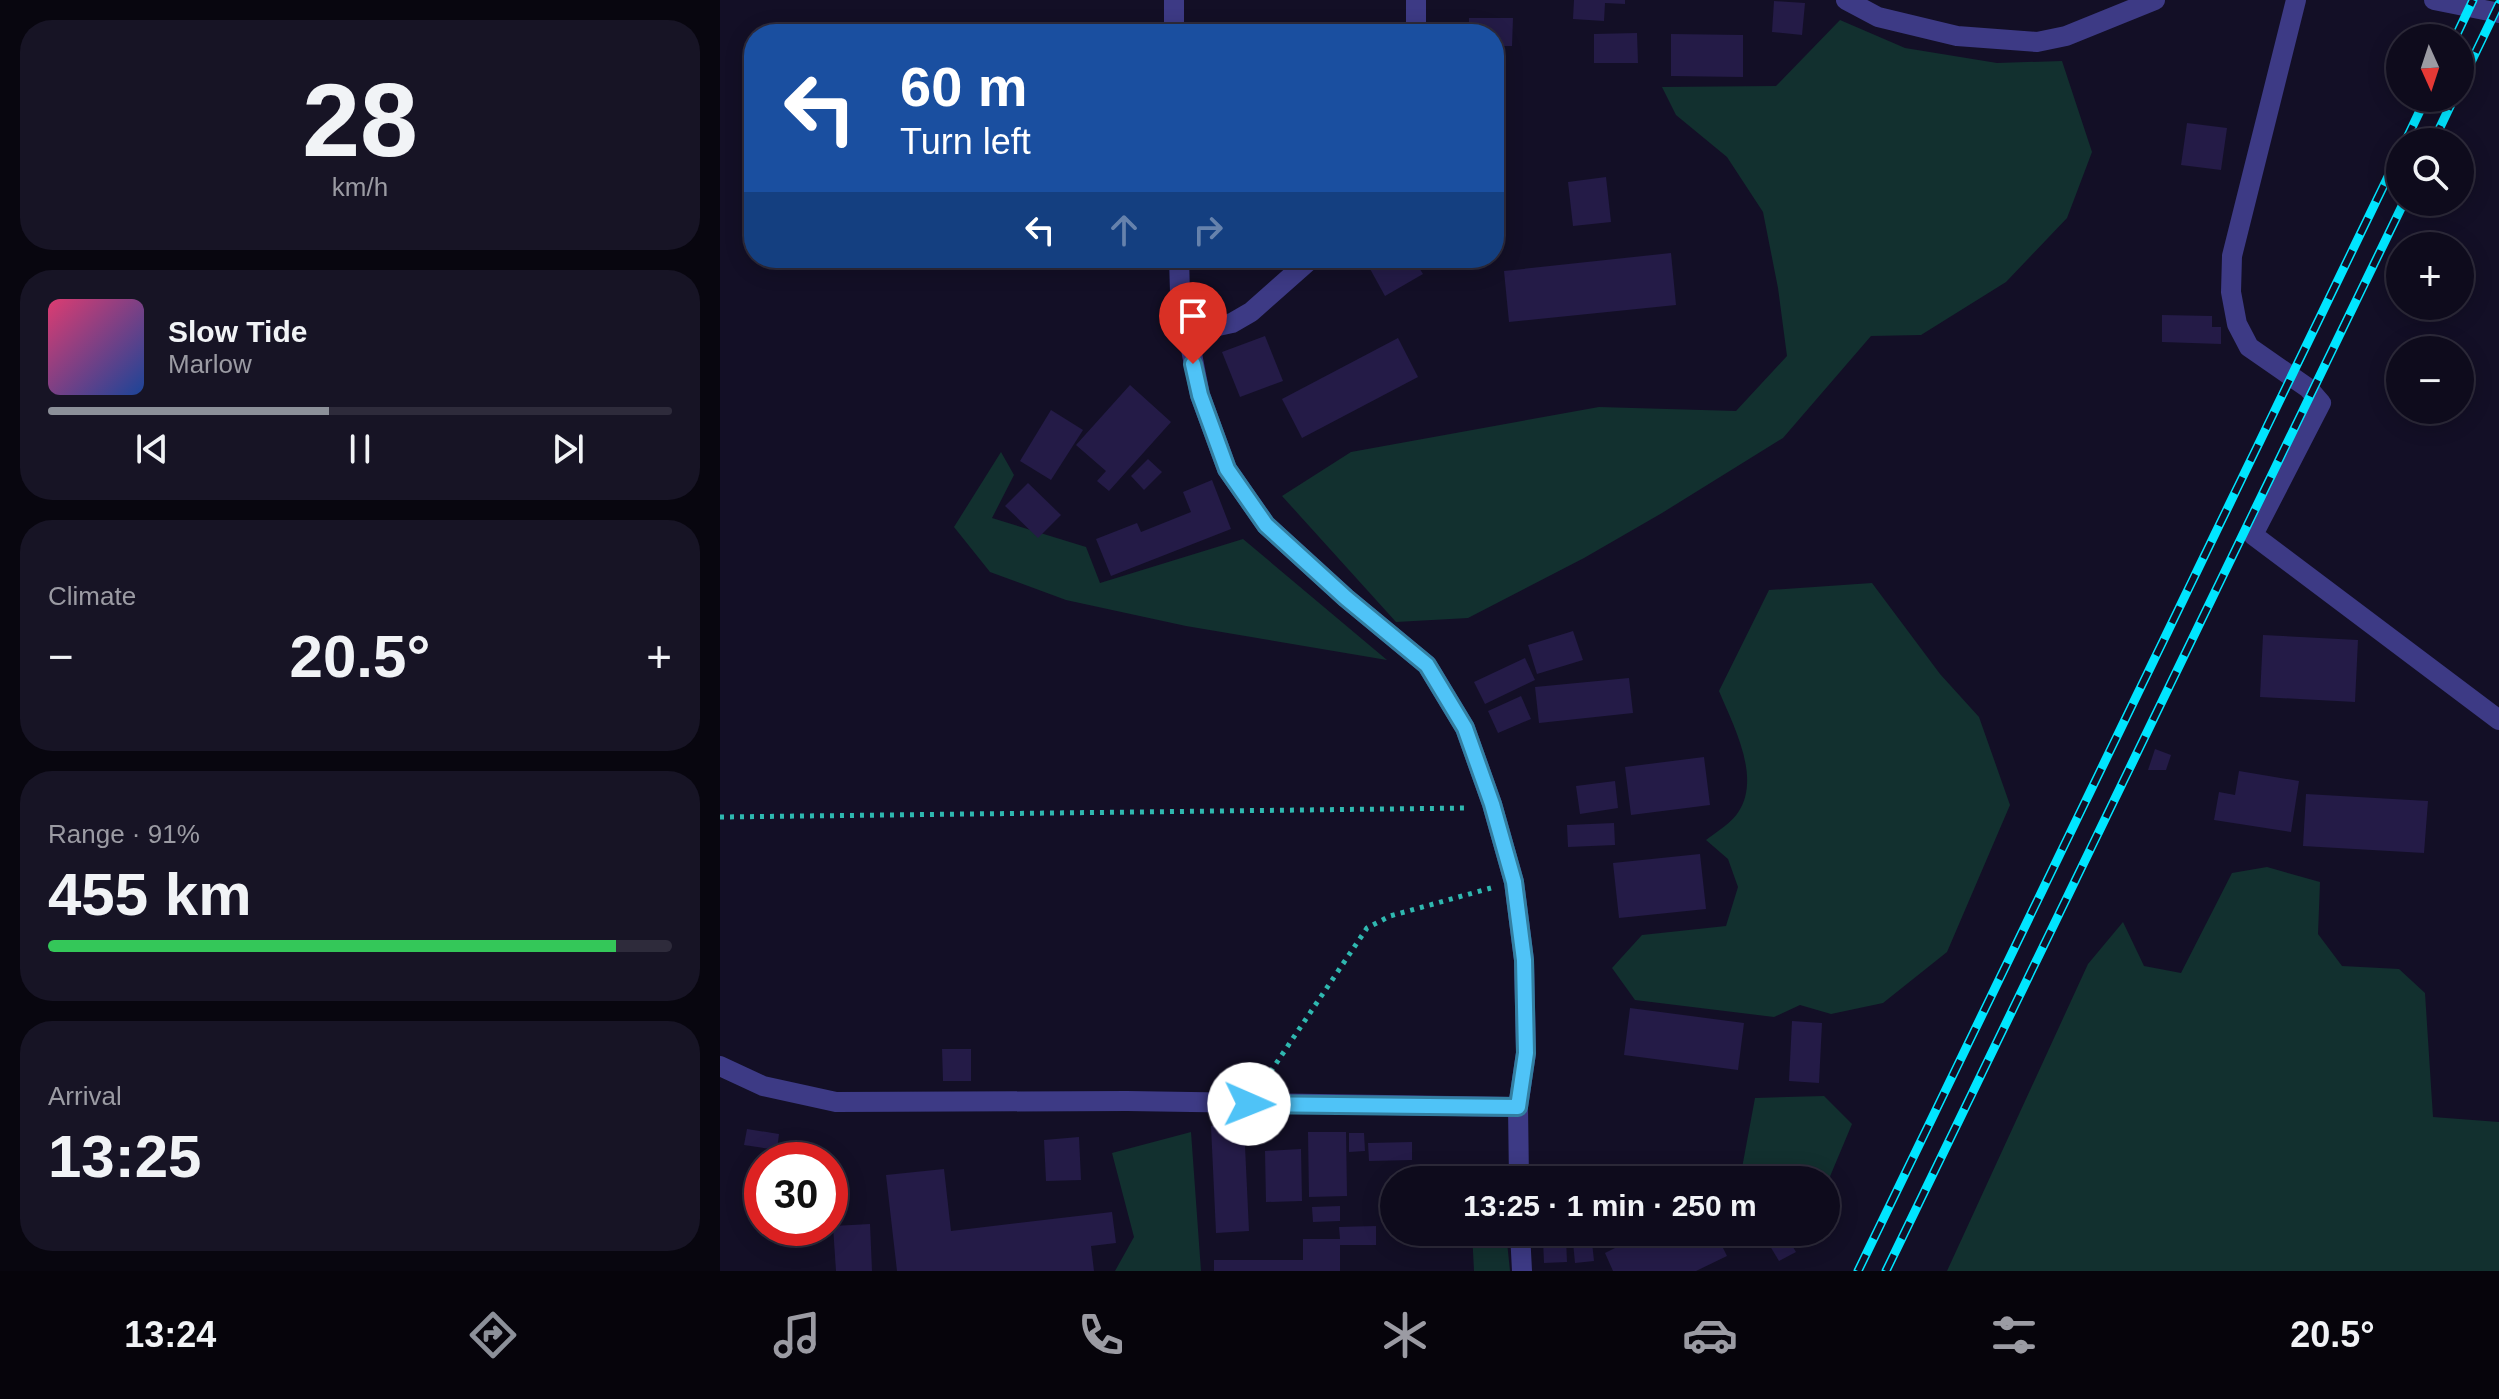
<!DOCTYPE html>
<meta charset="utf-8">
<style>
body{margin:0;font-family:Helvetica,sans-serif;background:#171425;color:#f1f3f6;height:100vh;display:flex;flex-direction:column;font-size:30px;white-space:nowrap}
*{box-sizing:border-box;margin:0}
p{font-size:26px;color:#9b9ba3}
.icon{flex:none;width:44px;height:44px;fill:none;stroke:currentColor;stroke-width:2;stroke-linecap:round;stroke-linejoin:round}
.map{position:relative;flex:1;overflow:hidden}
.panel{display:flex;flex-direction:column;gap:20px;padding:20px;background:#08060f;width:720px}
.panel>*{flex:none}
.banner{position:absolute;left:24px;top:24px;width:760px;height:244px;border-radius:32px;box-shadow:0 4px 20px #0003,0 0 0 2px #2e2b3b;background:#1a4fa0;color:#fff;overflow:hidden}
.needle{width:52px;rotate:177deg}
.fabs{position:absolute;left:1666px;top:24px;display:grid;gap:16px}
.fabs a{display:grid;place-items:center;width:88px;height:88px;border-radius:50%;background:#0e0b1c;box-shadow:0 4px 20px #0003,0 0 0 2px #2e2b3b;font-size:40px}
.speed{position:absolute;left:24px;top:1142px;display:flex;gap:16px;font-size:40px;font-weight:700;text-align:center}
.speed>*{display:grid;place-content:center;width:104px;height:104px;border-radius:50%;background:#0e0b1c;box-shadow:0 4px 20px #0003,0 0 0 2px #2e2b3b;line-height:1}
.speed .limit{border:12px solid #d22;background:#fff;color:#111}
.pin{position:absolute;display:grid;place-items:center;width:68px;height:68px;color:#fff;margin:-82px -34px;border-radius:50% 50% 50% 0;rotate:-45deg;box-shadow:0 0 8px #0007}
.pin .icon{rotate:45deg}
.me{position:absolute;width:88px;margin:-44px;rotate:91deg;stroke-linejoin:round;filter:drop-shadow(0 0 6px #0008)}
.turn{display:flex;align-items:center;gap:28px;height:168px;padding:0 24px;font-size:36px}
.turn .icon{width:104px;height:104px;stroke-width:2.5}
.turn b{display:block;font-size:56px;line-height:68px}
.lanes{display:flex;align-items:center;height:76px;padding:0 24px;background:#0003;justify-content:center;gap:40px;direction:ltr}
.lanes .off{opacity:.35}
.big{font-size:60px;font-weight:600;line-height:1.1}
.panel .card{flex:1;display:flex;flex-direction:column;justify-content:center;gap:12px;min-width:0;padding:0 28px;border-radius:32px;background:#171425}
.panel .dial{align-items:center;gap:0}
.dial b{font-size:104px;line-height:1}
.song{display:flex;align-items:center;gap:24px}
.cover{width:96px;height:96px;border-radius:12px;background:linear-gradient(135deg,hsl(340 70% 55%),hsl(220 70% 35%))}
.played{height:8px;border-radius:4px;background:linear-gradient(90deg,#8c9099 45%,#2e2b3b 45%)}
.keys{display:flex;justify-content:space-around;direction:ltr}
.heat{display:flex;justify-content:space-between;align-items:center;font-size:44px;direction:ltr}
.charge{height:12px;border-radius:6px;background:linear-gradient(90deg,#34c759 91%,#2e2b3b 0)}
.trip{position:absolute;left:660px;top:1166px;width:460px;height:80px;border-radius:40px;background:#0e0b1c;box-shadow:0 4px 20px #0003,0 0 0 2px #2e2b3b;font-weight:600;line-height:80px;text-align:center}
.tab-bar{display:flex;height:128px;justify-content:space-around;align-items:center;background:#06040b;color:#9b9ba3}
.tab-bar .icon{width:56px;height:56px}
.tab-bar .current{color:#8c9099}
.tab-bar b{font-size:36px;color:#f1f3f6}
main{display:flex;flex:1;min-height:0}
.map>svg:first-child{display:block}
.green{fill:#12302f}
.building{fill:#241b47}
.lines{fill:none;stroke-linecap:round;stroke-linejoin:round}
.path{stroke:#2fb8b0;stroke-width:5;stroke-dasharray:4 6;stroke-linecap:butt}
.minor{stroke:#3d3a85;stroke-width:20}
.rail-casing{stroke:#00e5ff;stroke-width:9}
.rail{stroke:#130f26;stroke-width:6;stroke-dasharray:18;stroke-linecap:butt}
.route-casing{stroke:#337fa1;stroke-width:20}
.route{stroke:#4fc3f7;stroke-width:14}
</style>
<main>
<section class="panel">
<div class="card dial"><b>28</b><p>km/h</p></div>
<div class="card">
<div class="song"><i class="cover"></i><div><b>Slow Tide</b><p>Marlow</p></div></div>
<div class="played"></div>
<div class="keys"><svg class="icon" aria-label="previous" viewBox="0 0 24 24"><path d="M18 5L8 12l10 7zM5 5v14"/></svg><svg class="icon" aria-label="pause" viewBox="0 0 24 24"><path d="M8 5v14M16 5v14"/></svg><svg class="icon" aria-label="next" viewBox="0 0 24 24"><path d="M6 5l10 7-10 7zM19 5v14"/></svg></div>
</div>
<div class="card"><p>Climate</p>
<div class="heat"><a>−</a><b class="big">20.5°</b><a>+</a></div>
</div>
<div class="card"><p>Range · 91%</p><b class="big">455 km</b><div class="charge"></div></div>
<div class="card"><p>Arrival</p><b class="big">13:25</b></div>
</section>
<div class="map">
<svg width="1779" height="1271" viewBox="0 0 1779 1271">
<rect width="100%" height="100%" fill="#130f26"/>
<g class="green">
<polygon points="1120,20 1185,48 1277,63 1342,61 1372,152 1347,218 1286,282 1201,335 1151,336 1063,438 942,513 864,558 748,618 676,622 562,496 631,452 879,407 1016,411 1067,356 1058,288 1043,212 1007,157 956,115 942,87 1056,86"/>
<polygon points="281,452 294,475 272,518 366,547 380,583 523,539 667,660 466,626 346,600 270,572 234,527"/>
<path d="M 1152,583 L 1220,674 L 1259,717 L 1290,805 L 1227,952 L 1163,1003 L 1111,1014 L 1080,1005 L 1054,1017 L 915,1000 L 892,968 L 922,935 L 1006,926 L 1018,887 L 1008,859 L 986,840 C 996,832 1013,822 1019,811 C 1041,776 1013,725 999,691 L 1049,590 Z"/>
<polygon points="1547,867 1600,882 1598,934 1622,966 1679,969 1705,993 1713,1117 1779,1122 1779,1271 1227,1271 1368,964 1403,922 1424,966 1461,973 1512,873"/>
<polygon points="1104,1096 1132,1124 1106,1186 1106,1180 1033,1180 1022,1168 1035,1098"/>
<polygon points="471,1132 481,1271 395,1271 414,1237 392,1153"/>
<polygon points="752,1232 786,1232 790,1271 754,1271"/>
</g>
<g class="building">
<polygon points="854,0 905,0 905,4 885,3 884,21 853,19"/>
<polygon points="1054,1 1085,3 1082,35 1052,32"/>
<polygon points="749,18 793,18 792,46 774,46 774,34 749,34"/>
<polygon points="917,33 918,63 874,63 874,34"/>
<polygon points="951,34 1023,35 1023,77 951,76"/>
<polygon points="774,70 783,71 777,172 774,171"/>
<polygon points="1467,123 1507,128 1501,170 1461,165"/>
<polygon points="886,177 891,222 853,226 848,182"/>
<polygon points="951,253 956,305 789,322 784,271"/>
<polygon points="644,258 693,258 703,274 665,296"/>
<polygon points="1442,315 1492,316 1492,327 1501,327 1501,344 1442,342"/>
<polygon points="545,336 563,381 520,397 502,352"/>
<polygon points="678,338 698,377 582,438 562,399"/>
<polygon points="410,385 451,422 389,491 377,481 386,471 356,445"/>
<polygon points="331,410 363,430 331,480 300,461"/>
<polygon points="428,459 442,472 424,490 411,476"/>
<polygon points="492,480 511,529 391,576 376,539 417,523 421,532 471,512 463,492"/>
<polygon points="308,483 341,515 318,538 285,506"/>
<polygon points="853,631 863,660 817,674 808,645"/>
<polygon points="1543,635 1638,640 1635,702 1540,697"/>
<polygon points="805,658 815,680 765,704 754,682"/>
<polygon points="909,678 913,713 819,723 815,687"/>
<polygon points="801,696 811,719 778,733 768,711"/>
<polygon points="1435,749 1451,755 1446,770 1428,770"/>
<polygon points="984,757 990,805 911,815 905,767"/>
<polygon points="1519,771 1579,781 1571,832 1494,820 1499,792 1515,795"/>
<polygon points="895,781 898,808 860,814 856,786"/>
<polygon points="1586,794 1708,801 1704,853 1583,846"/>
<polygon points="894,823 895,845 848,847 847,825"/>
<polygon points="980,854 986,909 899,918 893,863"/>
<polygon points="910,1008 1024,1023 1018,1070 904,1055"/>
<polygon points="1072,1021 1102,1023 1099,1083 1069,1081"/>
<polygon points="222,1049 251,1049 251,1081 223,1081"/>
<polygon points="524,1125 529,1231 496,1233 491,1126"/>
<polygon points="27,1129 59,1134 57,1150 24,1145"/>
<polygon points="588,1132 626,1132 627,1196 589,1197"/>
<polygon points="629,1133 644,1133 645,1151 629,1152"/>
<polygon points="359,1137 361,1180 326,1181 324,1140"/>
<polygon points="692,1142 692,1160 649,1161 648,1143"/>
<polygon points="581,1149 582,1201 546,1202 545,1151"/>
<polygon points="224,1169 231,1231 392,1212 396,1243 371,1246 374,1271 177,1271 166,1175"/>
<polygon points="620,1206 620,1221 593,1222 592,1207"/>
<polygon points="150,1224 152,1271 116,1271 113,1226"/>
<polygon points="656,1226 656,1245 620,1245 620,1271 494,1271 494,1260 583,1260 583,1239 620,1239 619,1227"/>
<polygon points="683,1232 737,1232 737,1240 683,1239"/>
<polygon points="852,1232 871,1232 874,1261 855,1263"/>
<polygon points="927,1232 1006,1232 997,1236 1007,1256 976,1271 893,1271 885,1253"/>
<polygon points="1067,1237 1076,1252 1059,1261 1050,1246"/>
<polygon points="846,1239 847,1262 824,1263 823,1240"/>
</g>
<g class="lines">
<g class="path">
<polyline points="0,817 748,808"/>
<polyline points="545,1080 647,928 670,916 771,888"/>
</g>
<g class="minor">
<polyline points="454,0 454,34"/>
<polyline points="1126,0 1158,17 1237,36 1317,42 1346,36 1435,0"/>
<polyline points="1576,0 1512,256 1511,292 1517,324 1529,347 1588,388 1601,403 1533,535 1779,720"/>
<polyline points="1714,0 1779,13"/>
<polyline points="696,34 696,0"/>
<polyline points="459,258 460,293 480,395 507,469 546,525 626,598 707,665 745,728 772,804 794,882 804,960 806,1053 798,1107 799,1180"/>
<polyline points="466,333 512,323 531,312 592,258"/>
<polyline points="0,1066 43,1086 116,1102 407,1101 798,1107"/>
<polyline points="800,1232 802,1271"/>
</g>
<defs>
<g id="rail">
<polyline points="1735,38 1753,0"/>
<polyline points="1740,85 1779,4"/>
<polyline points="1685,142 1706,98"/>
<polyline points="1713,142 1734,98"/>
<polyline points="1138,1271 1680,152"/>
<polyline points="1166,1271 1684,202"/>
</g>
</defs>
<use href="#rail" class="rail-casing"/>
<use href="#rail" class="rail"/>
</g>
<g class="lines">
<defs>
<polyline id="route" points="473,364 480,395 507,469 546,525 626,598 707,665 745,728 772,804 794,882 804,960 806,1053 798,1107 529,1104"/>
</defs>
<use href="#route" class="route-casing"/>
<use href="#route" class="route"/>
</g>
</svg>
<div class="fabs">
<a><svg class="needle" viewBox="-14 -14 28 28"><path d="M0-13l5 13h-10z" fill="#e53935"/><path d="M0 13l5-13h-10z" fill="#9b9ba3"/></svg></a>
<a><svg class="icon" aria-label="search" viewBox="0 0 24 24"><circle cx="10" cy="10" r="6"/><path d="M15 15l6 6"/></svg></a>
<a>+</a>
<a>−</a>
</div>
<div class="speed"><div class="limit">30</div></div>
<div class="pin" style="left:473px;top:364px;background:#d93025"><svg class="icon" aria-label="arrive" viewBox="0 0 24 24"><path d="M6 21V4h12l-3 4 3 4H6"/></svg></div>
<svg class="me" style="left:529px;top:1104px" viewBox="-20 -20 40 40"><circle r="19" fill="#fff"/><path d="M0-13L10 11 0 6-10 11z" fill="#4fc3f7"/></svg>
<div class="trip">13:25 · 1 min · 250 m</div>
<div class="banner">
<div class="turn"><svg class="icon" aria-label="left" viewBox="0 0 24 24"><path d="M17 20v-9H6M10 6l-5 5 5 5"/></svg><div><b>60 m</b>Turn left</div></div>
<div class="lanes"><svg class="icon" aria-label="left" viewBox="0 0 24 24"><path d="M17 20v-9H6M10 6l-5 5 5 5"/></svg><svg class="icon off" aria-label="ahead" viewBox="0 0 24 24"><path d="M12 20V5M6 11l6-6 6 6"/></svg><svg class="icon off" aria-label="right" viewBox="0 0 24 24"><path d="M7 20v-9h11M14 6l5 5-5 5"/></svg></div>
</div>
</div>
</main>
<nav class="tab-bar">
<b>13:24</b>
<svg class="icon current" aria-label="directions" viewBox="0 0 24 24"><path d="M12 3l9 9-9 9-9-9zM9 14v-3h6M13 9l2 2-2 2"/></svg>
<svg class="icon" aria-label="music" viewBox="0 0 24 24"><path d="M9 18V5l10-2v13"/><circle cx="6" cy="18" r="3"/><circle cx="16" cy="16" r="3"/></svg>
<svg class="icon" aria-label="phone" viewBox="0 0 24 24"><path d="M5 4h4l2 5-3 2q2 4 5 5l2-3 5 2v4C11 20 4 13 5 4z"/></svg>
<svg class="icon" aria-label="climate" viewBox="0 0 24 24"><path d="M12 3v18M4 7l16 10M4 17L20 7"/></svg>
<svg class="icon" aria-label="car" viewBox="0 0 24 24"><path d="M5 17H2v-5l4-1 3-4h7l3 4 3 1v5h-3M9 17h6M6 11h13"/><circle cx="7" cy="17" r="2"/><circle cx="17" cy="17" r="2"/></svg>
<svg class="icon" aria-label="filters" viewBox="0 0 24 24"><path d="M4 7h16M4 17h16"/><circle cx="9" cy="7" r="2"/><circle cx="15" cy="17" r="2"/></svg>
<b>20.5°</b>
</nav>
